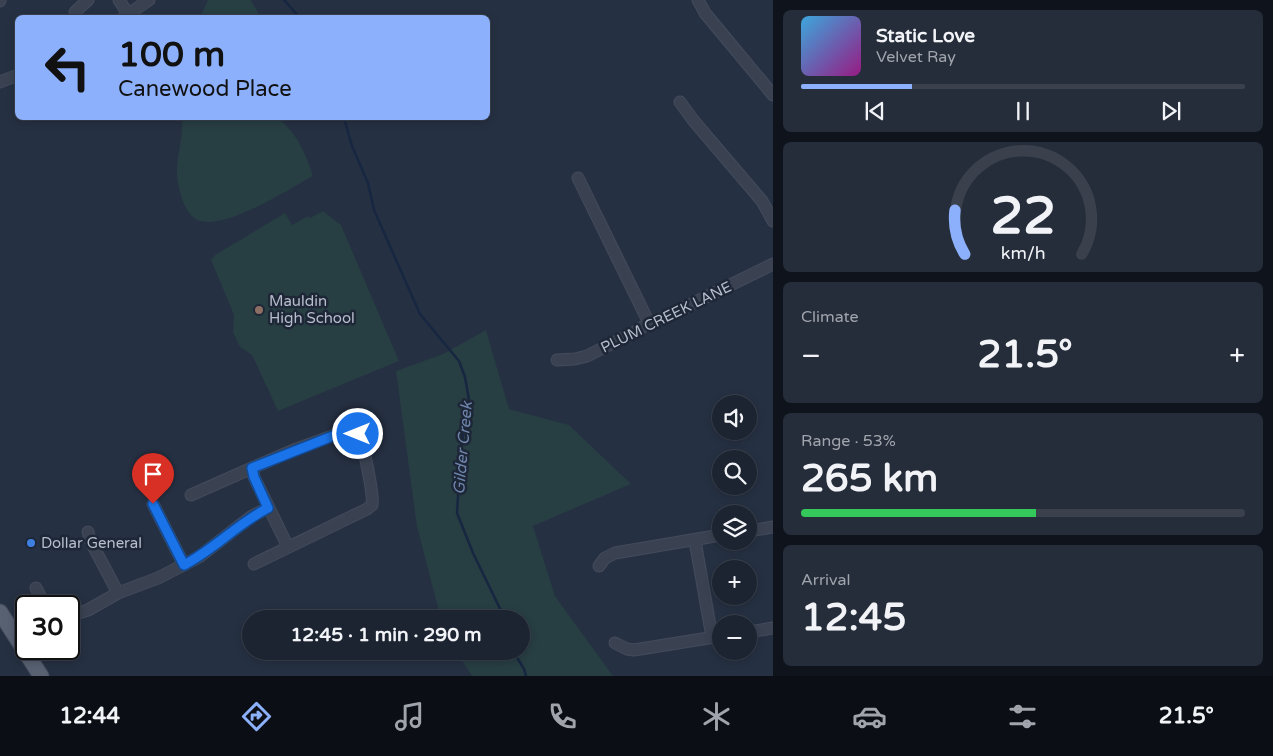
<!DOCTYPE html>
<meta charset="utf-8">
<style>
body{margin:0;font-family:"Varela Round",sans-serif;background:#252c3a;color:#f1f3f6;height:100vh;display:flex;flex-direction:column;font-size:19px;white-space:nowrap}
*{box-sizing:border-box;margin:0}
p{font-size:16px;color:#a0a4ac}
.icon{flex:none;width:28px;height:28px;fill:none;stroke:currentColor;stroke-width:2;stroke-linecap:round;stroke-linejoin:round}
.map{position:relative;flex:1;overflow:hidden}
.side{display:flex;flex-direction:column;gap:10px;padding:10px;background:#0f141c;width:500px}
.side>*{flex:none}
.top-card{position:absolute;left:15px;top:15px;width:475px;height:105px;border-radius:8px;box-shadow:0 2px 8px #0003,0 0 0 1px #3a414d;background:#8cb0fb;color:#111;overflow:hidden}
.buttons{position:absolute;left:712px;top:395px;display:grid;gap:10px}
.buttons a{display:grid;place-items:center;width:45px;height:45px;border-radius:50%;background:#1c2432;box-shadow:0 2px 8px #0003,0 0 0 1px #3a414d;font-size:25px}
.speed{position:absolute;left:15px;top:595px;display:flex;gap:10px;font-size:25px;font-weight:700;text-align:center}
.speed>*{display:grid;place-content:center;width:65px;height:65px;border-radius:50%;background:#1c2432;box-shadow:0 2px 8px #0003,0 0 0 1px #3a414d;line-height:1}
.speed .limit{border:2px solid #111;border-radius:8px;background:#fff;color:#111}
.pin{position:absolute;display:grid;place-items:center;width:42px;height:42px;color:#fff;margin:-51px -21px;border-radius:50% 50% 50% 0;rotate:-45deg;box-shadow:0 0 5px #0007}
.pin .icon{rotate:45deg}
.me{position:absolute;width:55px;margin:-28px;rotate:270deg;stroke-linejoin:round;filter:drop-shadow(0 0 4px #0008)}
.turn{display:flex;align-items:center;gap:18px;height:105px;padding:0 20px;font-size:22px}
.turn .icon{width:65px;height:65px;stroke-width:2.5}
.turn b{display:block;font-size:35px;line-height:42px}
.big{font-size:38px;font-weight:800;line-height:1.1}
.side .tile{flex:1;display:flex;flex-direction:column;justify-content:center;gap:8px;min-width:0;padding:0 18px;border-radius:8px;background:#252c3a}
.side .dial{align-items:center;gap:0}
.dial svg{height:130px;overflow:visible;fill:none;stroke:#3a414d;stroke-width:7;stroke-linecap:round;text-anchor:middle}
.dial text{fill:#f1f3f6;stroke:none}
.song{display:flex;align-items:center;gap:15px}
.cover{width:60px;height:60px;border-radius:8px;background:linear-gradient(135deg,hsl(200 70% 55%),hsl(310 70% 35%))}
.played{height:5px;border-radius:2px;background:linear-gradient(90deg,#8cb0fb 25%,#3a414d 25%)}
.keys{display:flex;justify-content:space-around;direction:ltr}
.heat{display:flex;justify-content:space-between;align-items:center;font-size:28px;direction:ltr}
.charge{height:8px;border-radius:4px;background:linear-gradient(90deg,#34c759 53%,#3a414d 0)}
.trip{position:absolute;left:242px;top:610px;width:288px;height:50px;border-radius:25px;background:#1c2432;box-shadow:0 2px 8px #0003,0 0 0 1px #3a414d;font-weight:800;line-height:50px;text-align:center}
.tab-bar{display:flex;height:80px;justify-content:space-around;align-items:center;background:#0b0e14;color:#a0a4ac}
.tab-bar .icon{width:35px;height:35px}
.tab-bar .current{color:#8cb0fb}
.tab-bar b{font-size:22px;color:#f1f3f6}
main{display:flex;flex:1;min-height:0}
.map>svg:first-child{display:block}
.green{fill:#273e43}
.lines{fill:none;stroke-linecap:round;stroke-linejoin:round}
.stream{stroke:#172641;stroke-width:2.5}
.minor-casing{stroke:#434b5b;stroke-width:13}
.major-casing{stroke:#434b5b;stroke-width:17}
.minor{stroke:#3a4252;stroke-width:11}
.major{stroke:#586172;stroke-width:15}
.route-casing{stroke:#114b97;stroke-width:12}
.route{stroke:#1a73e8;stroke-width:9}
.education-dot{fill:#8d6e63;stroke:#1e2737;stroke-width:2}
.shop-dot{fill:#3f7fe0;stroke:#1e2737;stroke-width:2}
.labels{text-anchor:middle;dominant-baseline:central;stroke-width:5;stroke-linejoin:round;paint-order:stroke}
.poi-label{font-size:15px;fill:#b7bdcc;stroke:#1e2737;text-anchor:start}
.street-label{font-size:15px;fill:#b7bdcc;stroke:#1e2737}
.water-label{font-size:16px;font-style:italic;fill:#6f85ac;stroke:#1e2737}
</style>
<main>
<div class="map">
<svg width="773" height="676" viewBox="0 0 773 676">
<rect width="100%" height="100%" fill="#253042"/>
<g class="green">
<polygon points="208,0 251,0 260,17 200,17"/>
<path d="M 182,118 L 278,118 C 297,133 306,154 313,176 C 287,190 228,229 200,221 C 184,216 178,189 177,175 C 176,156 184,136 182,118 Z"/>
<polygon points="323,211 341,225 399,361 278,411 252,355 240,347 237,341 233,332 234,315 211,260 215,255 285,213 292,225 308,216 310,218"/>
<polygon points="486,330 509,409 569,425 631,484 533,526 555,596 613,676 472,676 456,651 521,651 521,619 441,619 417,527 396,371 443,354"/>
</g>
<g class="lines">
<g class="stream">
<polyline points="284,0 300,18"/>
<polyline points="344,118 352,146 368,183 374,210 420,314 459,361 465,377 469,400 461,447 457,513 473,553 505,619"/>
<polyline points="513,651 524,669 526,676"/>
</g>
<defs>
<g id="minor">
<polyline points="119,0 128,14"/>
<polyline points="698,0 705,13 773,95"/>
<polyline points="0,1 0,0"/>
<polyline points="75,12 88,0"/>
<polyline points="123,18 149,0"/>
<polyline points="0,82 18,75"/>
<polyline points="680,102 693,120 762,201 773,221"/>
<polyline points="578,178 649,323"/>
<polyline points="557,360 575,359 587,356 633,333 649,323 669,315 773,264"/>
<polyline points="191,495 252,468"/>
<polyline points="153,504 184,565"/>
<polyline points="749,531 773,527"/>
<polyline points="88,532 90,540 118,593"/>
<polyline points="695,541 712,637"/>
<path d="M 254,564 L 367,509 L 372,505 C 374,496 363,440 358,434 C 354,429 348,430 343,432 L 296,449 L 252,468 L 254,477 L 288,547"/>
<polyline points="599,566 605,558 615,553 721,535"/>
<polyline points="36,588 45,606"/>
<polyline points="69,616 88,610 118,593 158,578 199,557 252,516 268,508"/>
<polyline points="749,632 773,628"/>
<polyline points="615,643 627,649 634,650 721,636"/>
</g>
<polyline id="major" points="0,612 41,676"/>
</defs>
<use href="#minor" class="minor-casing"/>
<use href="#major" class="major-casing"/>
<use href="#minor" class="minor"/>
<use href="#major" class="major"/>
</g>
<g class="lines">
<defs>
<path id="route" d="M 153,504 L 184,565 C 216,548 237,524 268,508 L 254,477 L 252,468 L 343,432 L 354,431 L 358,434"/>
</defs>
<use href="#route" class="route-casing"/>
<use href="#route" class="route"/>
</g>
<circle class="education-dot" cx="259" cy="310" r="5"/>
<circle class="shop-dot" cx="31" cy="543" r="5"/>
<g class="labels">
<g class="poi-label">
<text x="269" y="301">Mauldin<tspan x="269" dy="17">High School</tspan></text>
<text x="41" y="543">Dollar General</text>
</g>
<g class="street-label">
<text transform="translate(666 317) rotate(-26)">PLUM CREEK LANE</text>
</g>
<g class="water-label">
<text transform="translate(463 448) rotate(-85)">Gilder Creek</text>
</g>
</g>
</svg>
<div class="buttons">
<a><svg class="icon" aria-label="sound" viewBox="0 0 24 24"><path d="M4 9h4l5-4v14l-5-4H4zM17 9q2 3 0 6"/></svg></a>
<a><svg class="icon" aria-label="search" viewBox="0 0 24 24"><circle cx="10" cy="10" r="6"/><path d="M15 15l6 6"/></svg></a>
<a><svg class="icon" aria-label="layers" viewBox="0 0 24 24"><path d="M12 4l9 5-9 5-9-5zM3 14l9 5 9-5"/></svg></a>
<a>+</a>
<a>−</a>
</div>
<div class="speed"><div class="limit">30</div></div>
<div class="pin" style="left:153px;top:504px;background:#d93025"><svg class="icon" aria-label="arrive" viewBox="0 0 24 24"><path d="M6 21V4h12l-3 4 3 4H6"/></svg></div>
<svg class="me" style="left:358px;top:434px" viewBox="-20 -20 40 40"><circle r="17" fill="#1a73e8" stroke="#fff" stroke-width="3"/><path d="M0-11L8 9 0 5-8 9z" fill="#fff"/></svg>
<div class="trip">12:45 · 1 min · 290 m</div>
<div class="top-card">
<div class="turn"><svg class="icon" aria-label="left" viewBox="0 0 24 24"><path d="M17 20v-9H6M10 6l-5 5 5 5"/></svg><div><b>100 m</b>Canewood Place</div></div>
</div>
</div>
<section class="side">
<div class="tile">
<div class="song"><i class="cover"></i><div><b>Static Love</b><p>Velvet Ray</p></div></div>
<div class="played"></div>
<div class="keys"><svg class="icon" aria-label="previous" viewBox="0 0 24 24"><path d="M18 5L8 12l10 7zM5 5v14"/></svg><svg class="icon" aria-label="pause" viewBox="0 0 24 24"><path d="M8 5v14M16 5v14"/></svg><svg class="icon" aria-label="next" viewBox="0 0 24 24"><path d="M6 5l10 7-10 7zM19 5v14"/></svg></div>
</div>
<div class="tile dial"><svg viewBox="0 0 100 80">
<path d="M14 69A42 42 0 1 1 86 69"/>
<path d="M14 69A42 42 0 0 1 8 42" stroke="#8cb0fb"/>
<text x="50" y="56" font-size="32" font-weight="700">22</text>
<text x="50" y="72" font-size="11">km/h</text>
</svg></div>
<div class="tile"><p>Climate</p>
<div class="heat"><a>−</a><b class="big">21.5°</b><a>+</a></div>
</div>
<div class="tile"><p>Range · 53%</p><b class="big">265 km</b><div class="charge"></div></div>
<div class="tile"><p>Arrival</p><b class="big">12:45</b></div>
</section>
</main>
<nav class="tab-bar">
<b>12:44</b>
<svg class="icon current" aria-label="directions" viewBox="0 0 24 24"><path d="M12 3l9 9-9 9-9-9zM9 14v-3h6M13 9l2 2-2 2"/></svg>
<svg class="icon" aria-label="music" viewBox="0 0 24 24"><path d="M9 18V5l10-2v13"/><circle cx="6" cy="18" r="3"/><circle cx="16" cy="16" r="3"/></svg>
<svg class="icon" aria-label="phone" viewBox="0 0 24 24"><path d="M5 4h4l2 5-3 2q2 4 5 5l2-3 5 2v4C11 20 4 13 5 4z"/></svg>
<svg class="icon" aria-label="climate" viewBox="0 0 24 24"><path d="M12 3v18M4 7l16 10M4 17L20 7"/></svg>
<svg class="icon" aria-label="car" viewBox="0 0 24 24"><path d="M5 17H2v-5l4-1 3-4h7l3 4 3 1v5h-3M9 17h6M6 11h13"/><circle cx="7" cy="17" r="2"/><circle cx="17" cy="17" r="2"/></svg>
<svg class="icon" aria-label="filters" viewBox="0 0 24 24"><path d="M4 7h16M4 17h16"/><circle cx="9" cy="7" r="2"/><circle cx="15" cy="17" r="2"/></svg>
<b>21.5°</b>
</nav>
